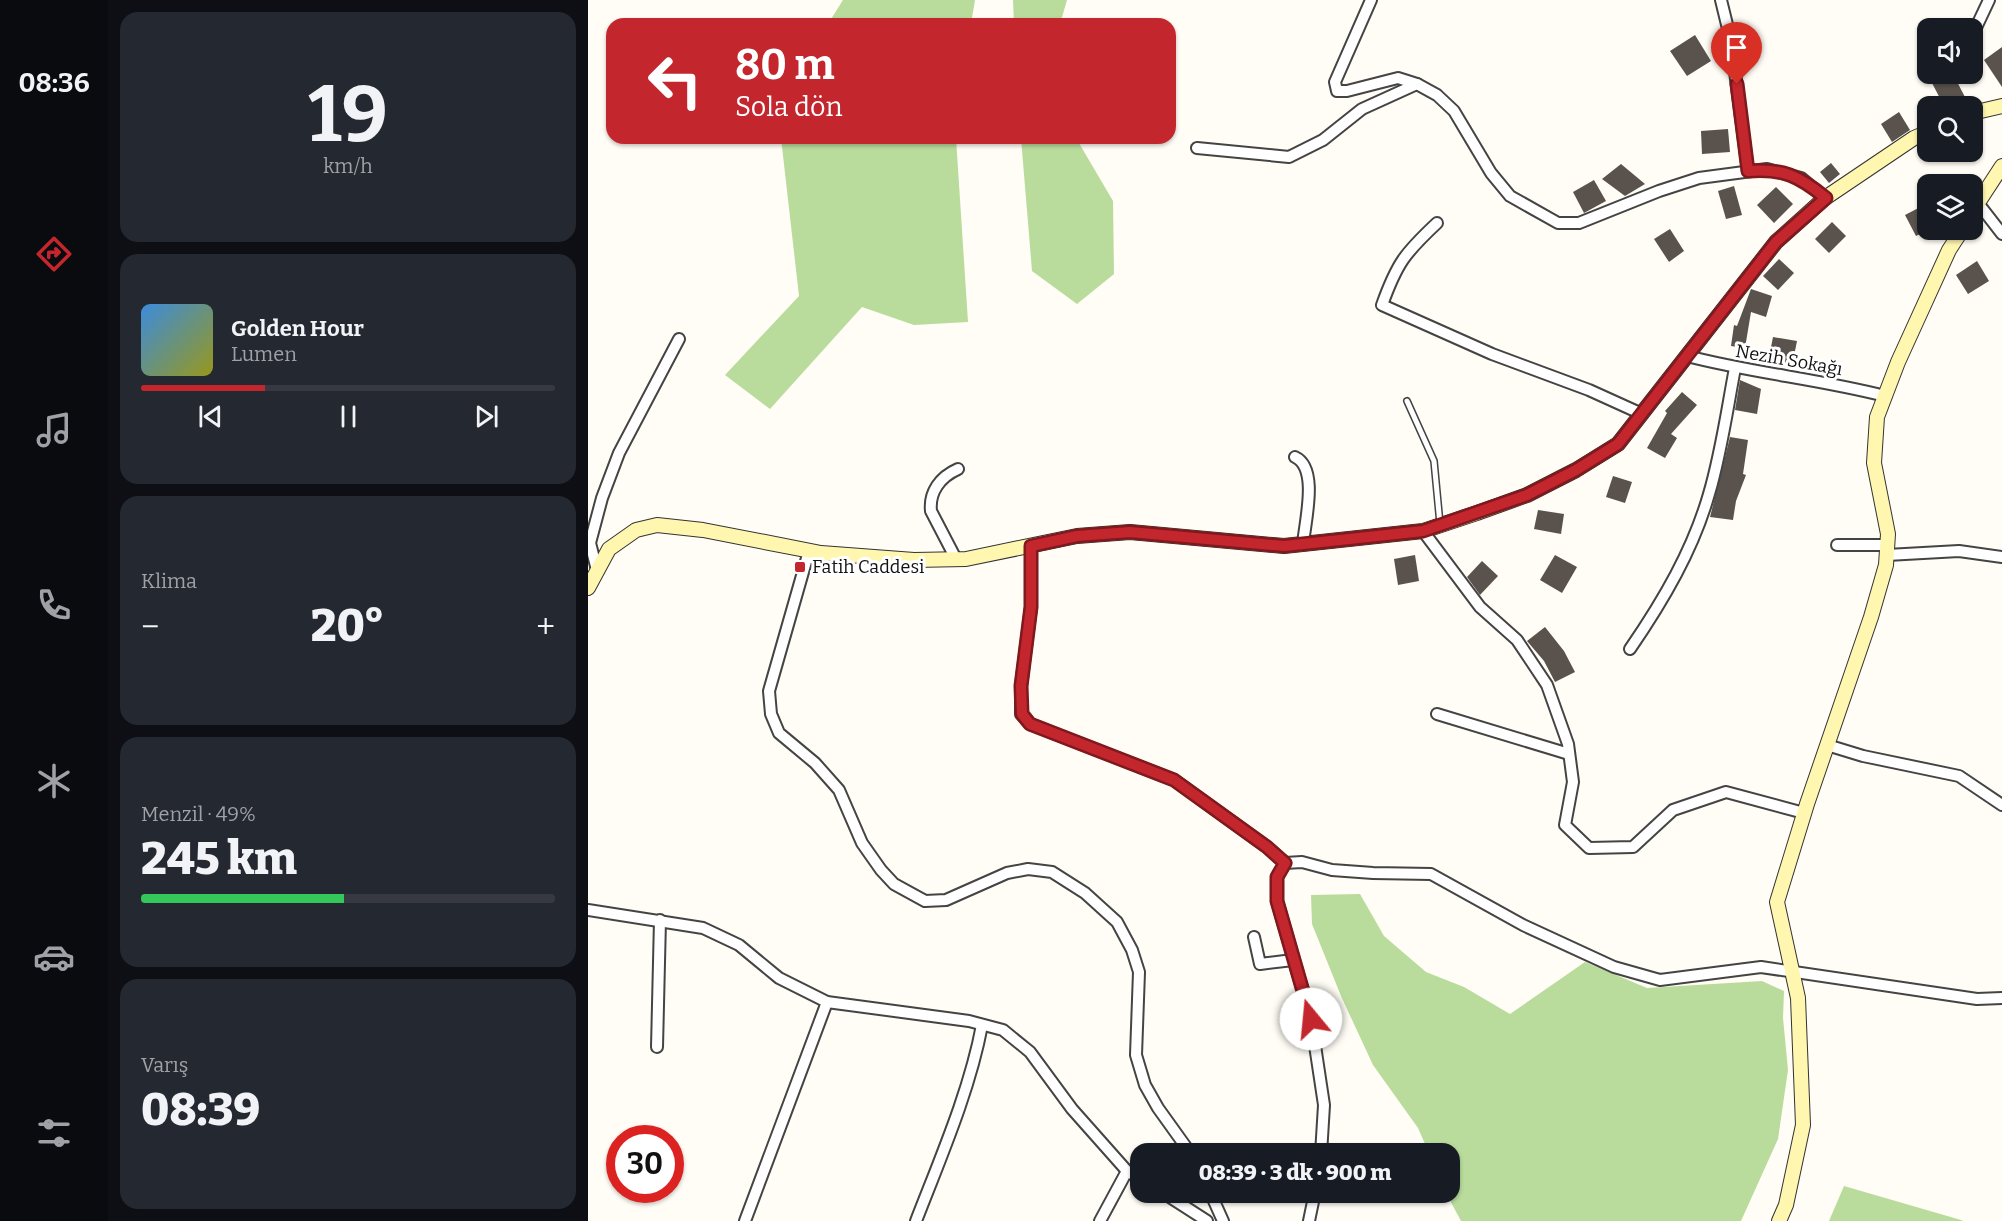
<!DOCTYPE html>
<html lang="tr">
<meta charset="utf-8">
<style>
body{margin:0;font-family:Bitter,serif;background:#242831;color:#f1f3f6;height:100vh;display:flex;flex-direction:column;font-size:22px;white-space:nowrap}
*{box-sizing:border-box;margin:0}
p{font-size:20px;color:#9ea1a6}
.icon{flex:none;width:33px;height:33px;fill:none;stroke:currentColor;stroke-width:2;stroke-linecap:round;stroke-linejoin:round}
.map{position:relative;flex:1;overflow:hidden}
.panel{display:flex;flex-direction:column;gap:12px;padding:12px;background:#0d0f14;width:480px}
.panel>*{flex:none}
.top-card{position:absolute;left:18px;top:18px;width:570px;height:126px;border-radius:18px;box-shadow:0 2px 4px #0004;background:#c4262e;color:#fff;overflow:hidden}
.controls{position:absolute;left:1329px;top:18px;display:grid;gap:12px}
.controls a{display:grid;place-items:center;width:66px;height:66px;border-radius:12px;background:#171b24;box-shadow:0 2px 4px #0004;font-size:30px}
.speed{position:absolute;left:18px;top:1125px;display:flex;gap:12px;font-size:30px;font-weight:700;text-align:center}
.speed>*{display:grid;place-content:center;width:78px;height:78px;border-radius:50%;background:#171b24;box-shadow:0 2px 4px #0004;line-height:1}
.speed .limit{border:9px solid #d22;background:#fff;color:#111}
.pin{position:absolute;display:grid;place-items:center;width:51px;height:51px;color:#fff;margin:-62px -26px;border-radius:50% 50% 50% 0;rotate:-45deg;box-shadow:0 0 6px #0007}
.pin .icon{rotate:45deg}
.me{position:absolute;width:66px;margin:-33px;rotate:343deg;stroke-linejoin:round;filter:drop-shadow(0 0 4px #0008)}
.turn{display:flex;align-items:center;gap:21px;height:126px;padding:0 30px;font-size:27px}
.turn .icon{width:78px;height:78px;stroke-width:2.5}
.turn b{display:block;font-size:42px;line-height:51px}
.big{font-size:45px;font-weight:800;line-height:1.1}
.panel .widget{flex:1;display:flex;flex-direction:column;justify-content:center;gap:9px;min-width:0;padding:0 21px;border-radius:18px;background:#242831}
.panel .dial{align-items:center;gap:0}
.dial b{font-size:78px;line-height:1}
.song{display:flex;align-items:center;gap:18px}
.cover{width:72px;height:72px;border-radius:9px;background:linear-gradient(135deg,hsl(210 70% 55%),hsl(60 70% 35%))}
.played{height:6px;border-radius:3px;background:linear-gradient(90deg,#c4262e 30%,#363941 30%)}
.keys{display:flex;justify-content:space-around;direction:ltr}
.heat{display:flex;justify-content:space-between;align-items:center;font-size:33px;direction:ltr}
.charge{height:9px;border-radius:4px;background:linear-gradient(90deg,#34c759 49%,#363941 0)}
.trip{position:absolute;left:542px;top:1143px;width:330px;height:60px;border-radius:18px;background:#171b24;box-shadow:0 2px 4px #0004;font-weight:800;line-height:60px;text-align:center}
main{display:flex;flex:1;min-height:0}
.tabs{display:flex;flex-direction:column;width:108px;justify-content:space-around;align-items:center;background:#090b0e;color:#9ea1a6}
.tabs .icon{width:42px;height:42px}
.tabs .selected{color:#c4262e}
.tabs b{font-size:27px;color:#f1f3f6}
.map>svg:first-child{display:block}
.forest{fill:#b9dc9c}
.building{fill:#5a524d}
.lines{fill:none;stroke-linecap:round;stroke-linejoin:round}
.lane-casing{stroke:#444;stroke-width:8}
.street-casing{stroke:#444;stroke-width:14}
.secondary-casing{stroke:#333;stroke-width:16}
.lane{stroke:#fff;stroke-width:5}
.street{stroke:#fff;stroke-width:10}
.secondary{stroke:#fff6b0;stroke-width:14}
.route-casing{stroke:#7f191e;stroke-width:15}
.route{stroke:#c4262e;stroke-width:10}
.poi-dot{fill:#c4262e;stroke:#fff;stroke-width:2}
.labels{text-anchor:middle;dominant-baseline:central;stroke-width:6;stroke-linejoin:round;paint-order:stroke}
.street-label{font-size:18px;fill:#111;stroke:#fff}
.poi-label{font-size:18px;fill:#111;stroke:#fff;text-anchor:start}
</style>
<main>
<nav class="tabs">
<b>08:36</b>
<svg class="icon selected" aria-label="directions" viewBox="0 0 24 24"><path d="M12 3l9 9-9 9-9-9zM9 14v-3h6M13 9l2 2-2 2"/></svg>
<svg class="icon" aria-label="music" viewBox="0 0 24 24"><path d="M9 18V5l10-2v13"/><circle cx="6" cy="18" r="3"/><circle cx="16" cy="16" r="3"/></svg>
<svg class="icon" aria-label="phone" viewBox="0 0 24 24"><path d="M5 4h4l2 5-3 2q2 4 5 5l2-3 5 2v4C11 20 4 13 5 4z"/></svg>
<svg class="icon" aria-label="climate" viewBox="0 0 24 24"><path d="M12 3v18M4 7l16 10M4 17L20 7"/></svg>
<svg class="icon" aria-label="car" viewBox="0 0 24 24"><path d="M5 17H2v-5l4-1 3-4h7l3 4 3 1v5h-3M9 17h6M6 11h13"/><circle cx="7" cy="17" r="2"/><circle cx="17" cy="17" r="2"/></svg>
<svg class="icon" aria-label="filters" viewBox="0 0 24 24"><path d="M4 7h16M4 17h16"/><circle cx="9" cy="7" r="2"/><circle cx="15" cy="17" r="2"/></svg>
</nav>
<section class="panel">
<div class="widget dial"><b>19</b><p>km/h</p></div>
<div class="widget">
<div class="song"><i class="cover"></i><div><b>Golden Hour</b><p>Lumen</p></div></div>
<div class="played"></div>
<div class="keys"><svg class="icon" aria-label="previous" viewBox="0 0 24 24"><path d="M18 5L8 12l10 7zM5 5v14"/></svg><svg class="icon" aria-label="pause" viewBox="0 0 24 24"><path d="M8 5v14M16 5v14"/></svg><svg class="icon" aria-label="next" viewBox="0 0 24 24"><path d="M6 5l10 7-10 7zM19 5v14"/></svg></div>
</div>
<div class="widget"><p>Klima</p>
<div class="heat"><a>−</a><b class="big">20°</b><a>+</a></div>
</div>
<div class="widget"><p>Menzil · 49%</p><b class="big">245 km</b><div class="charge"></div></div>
<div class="widget"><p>Varış</p><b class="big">08:39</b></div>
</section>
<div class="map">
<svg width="1414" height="1221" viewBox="0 0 1414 1221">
<rect width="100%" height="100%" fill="#fffdf5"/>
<g class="forest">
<polygon points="255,0 387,0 383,24 240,24"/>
<polygon points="425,0 479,0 472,24 426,24"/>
<polygon points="193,138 368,138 380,322 326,325 274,307 182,409 137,375 211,296"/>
<polygon points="433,138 488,138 525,201 526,274 489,304 444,271"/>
<polygon points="772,894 796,936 838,972 876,987 922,1014 997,962 1059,988 1174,981 1196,991 1195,1018 1200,1070 1190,1139 1153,1221 873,1221 858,1193 861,1192 861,1154 841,1153 830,1128 785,1065 753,996 724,924 723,895"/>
<polygon points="1256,1186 1373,1220 1375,1221 1241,1221"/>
</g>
<g class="building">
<polygon points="1107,35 1123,61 1099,76 1082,51"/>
<polygon points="1414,47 1414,87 1396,60"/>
<polygon points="1365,74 1378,99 1364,106 1356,106 1344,83"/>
<polygon points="1311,112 1322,130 1304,142 1293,124"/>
<polygon points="1140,129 1142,152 1114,154 1113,131"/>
<polygon points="1243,163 1252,174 1241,183 1232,172"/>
<polygon points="1033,164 1057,184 1037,196 1014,179"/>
<polygon points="1006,180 1018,201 996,213 985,192"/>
<polygon points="1146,186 1154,215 1138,219 1130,191"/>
<polygon points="1188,187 1205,204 1186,223 1169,205"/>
<polygon points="1340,203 1340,230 1328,236 1317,215"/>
<polygon points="1244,222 1258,236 1241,253 1227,239"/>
<polygon points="1082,229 1096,251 1081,262 1066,239"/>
<polygon points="1191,259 1206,273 1190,290 1175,276"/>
<polygon points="1389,261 1401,281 1380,294 1368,275"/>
<polygon points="1163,289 1184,296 1178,317 1163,312 1157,348 1143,346 1146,325 1149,326"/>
<polygon points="1185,337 1209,341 1204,366 1180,362"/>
<polygon points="1152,380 1173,389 1169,414 1147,410"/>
<polygon points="1094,392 1109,405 1083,434 1089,438 1077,458 1059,448 1079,413 1077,411"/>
<polygon points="1142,437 1160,440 1155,474 1158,475 1148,501 1145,520 1122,517"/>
<polygon points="1025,476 1044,482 1037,503 1018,497"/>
<polygon points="950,510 976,514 973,534 946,529"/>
<polygon points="827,555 831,581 810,585 806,559"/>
<polygon points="967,555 989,567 974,593 952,580"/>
<polygon points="894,561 910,576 892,595 879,577"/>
<polygon points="957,627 976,651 987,672 967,682 956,661 939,641"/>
</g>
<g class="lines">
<defs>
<polyline id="lane" points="819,401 846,461 852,524"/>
<g id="street">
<polyline points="783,0 747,82 749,91 759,91 810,78 829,84"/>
<polyline points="1133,0 1143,41 1160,171"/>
<polyline points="1384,36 1401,0"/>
<polyline points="609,148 701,157 735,140 774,109 829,84 849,95 866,111 903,173 922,196 970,223 991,223 1071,191 1111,178 1179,169 1213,178 1237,198"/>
<polyline points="1390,203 1414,234"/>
<path d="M 849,223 C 817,253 809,263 794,305 L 904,354 L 1001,390 L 1054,414"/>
<path d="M 1099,356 C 1164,373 1231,379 1297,396"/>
<path d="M 707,457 C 731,468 717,521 715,544"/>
<polyline points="835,531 892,607 929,640 959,685 980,744 985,782 977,825 1001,848 1045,847 1085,810 1138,792 1216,813"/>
<polyline points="1249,545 1299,545"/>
<polyline points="443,546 443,607 433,686 433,714 442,724 586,780 679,847 697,863 714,862 744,870 785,873 843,874 935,925 1026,967 1072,980 1173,967 1389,999 1414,998"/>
<polyline points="221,551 181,691 183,714 191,733 227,763 251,790 274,843 293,870 306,884 337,901 358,900 419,873 440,869 464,872 497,893 529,922 544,950 551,972 548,1055 557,1085 570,1108 603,1154"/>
<polyline points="1299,555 1371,551 1414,557"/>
<path d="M 368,559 L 343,511 C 341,492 352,477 370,469"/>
<polyline points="9,570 2,543 14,498 31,453 91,339"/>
<path d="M 1042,649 C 1075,601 1105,550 1121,494 C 1133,454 1139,410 1147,368"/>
<polyline points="849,714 981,754"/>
<polyline points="1239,745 1275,756 1371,776 1414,805"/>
<polyline points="697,863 689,877 689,901 723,1019 736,1105 733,1154"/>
<polyline points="0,910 115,928 151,945 191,978 239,1002 381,1021 415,1030 442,1052 484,1109 539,1171 552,1179"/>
<polyline points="666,937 672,964 705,960"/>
<polyline points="69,1047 72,920"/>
<polyline points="574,1192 619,1221"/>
<polyline points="622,1192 635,1221"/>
<polyline points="157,1221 239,1002"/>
<path d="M 328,1221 C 352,1159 382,1090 394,1025"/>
<polyline points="512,1221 539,1171"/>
<polyline points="721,1221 727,1192"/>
</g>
<g id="secondary">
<polyline points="1384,113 1414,106"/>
<polyline points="1384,212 1414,166"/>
<polyline points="0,588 21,549 48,530 69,525 115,530 233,553 326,560 378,559 489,536 542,532 696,546 835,531 889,513 939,495 988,470 1030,444 1188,242 1237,198 1326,138 1340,132"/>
<polyline points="1191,1221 1198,1205 1215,1125 1210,998 1189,902 1219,804 1283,617 1298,565 1300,534 1286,463 1289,417 1310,362 1361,250 1374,230"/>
</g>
</defs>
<use href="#lane" class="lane-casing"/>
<use href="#street" class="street-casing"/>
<use href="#secondary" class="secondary-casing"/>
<use href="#lane" class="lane"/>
<use href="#street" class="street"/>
<use href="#secondary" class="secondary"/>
</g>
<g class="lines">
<defs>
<path id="route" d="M 723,1019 L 689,901 L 689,877 L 697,863 L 679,847 L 586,780 L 442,724 L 434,714 L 433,686 L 443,607 L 443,546 L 489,536 L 542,532 L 696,546 L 715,544 L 835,531 L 939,495 L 988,470 L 1030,444 L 1188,242 L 1238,198 C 1211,176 1195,168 1160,171 L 1149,84"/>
</defs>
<use href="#route" class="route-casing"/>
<use href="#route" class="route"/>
</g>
<rect class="poi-dot" x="206" y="561" width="12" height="12" rx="3"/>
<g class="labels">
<g class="street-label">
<text transform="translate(1201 360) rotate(10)">Nezih Sokağı</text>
</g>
<g class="poi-label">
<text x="224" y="567">Fatih Caddesi</text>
</g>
</g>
</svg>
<div class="controls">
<a><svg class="icon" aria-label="sound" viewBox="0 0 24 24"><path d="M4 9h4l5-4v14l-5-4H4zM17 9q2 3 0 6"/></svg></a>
<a><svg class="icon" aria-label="search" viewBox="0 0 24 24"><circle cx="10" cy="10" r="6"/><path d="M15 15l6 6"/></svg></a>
<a><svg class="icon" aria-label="layers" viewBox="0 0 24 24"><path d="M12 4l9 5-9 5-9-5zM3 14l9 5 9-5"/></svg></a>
</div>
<div class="speed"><div class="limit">30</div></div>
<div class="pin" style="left:1149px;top:84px;background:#d93025"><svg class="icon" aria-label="arrive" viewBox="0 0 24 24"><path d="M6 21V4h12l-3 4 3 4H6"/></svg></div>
<svg class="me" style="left:723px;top:1019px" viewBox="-20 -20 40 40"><circle r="19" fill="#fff"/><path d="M0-13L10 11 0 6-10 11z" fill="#c4262e"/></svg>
<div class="trip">08:39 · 3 dk · 900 m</div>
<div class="top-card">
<div class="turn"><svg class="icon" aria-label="left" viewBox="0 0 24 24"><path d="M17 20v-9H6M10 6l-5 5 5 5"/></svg><div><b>80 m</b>Sola dön</div></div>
</div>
</div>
</main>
